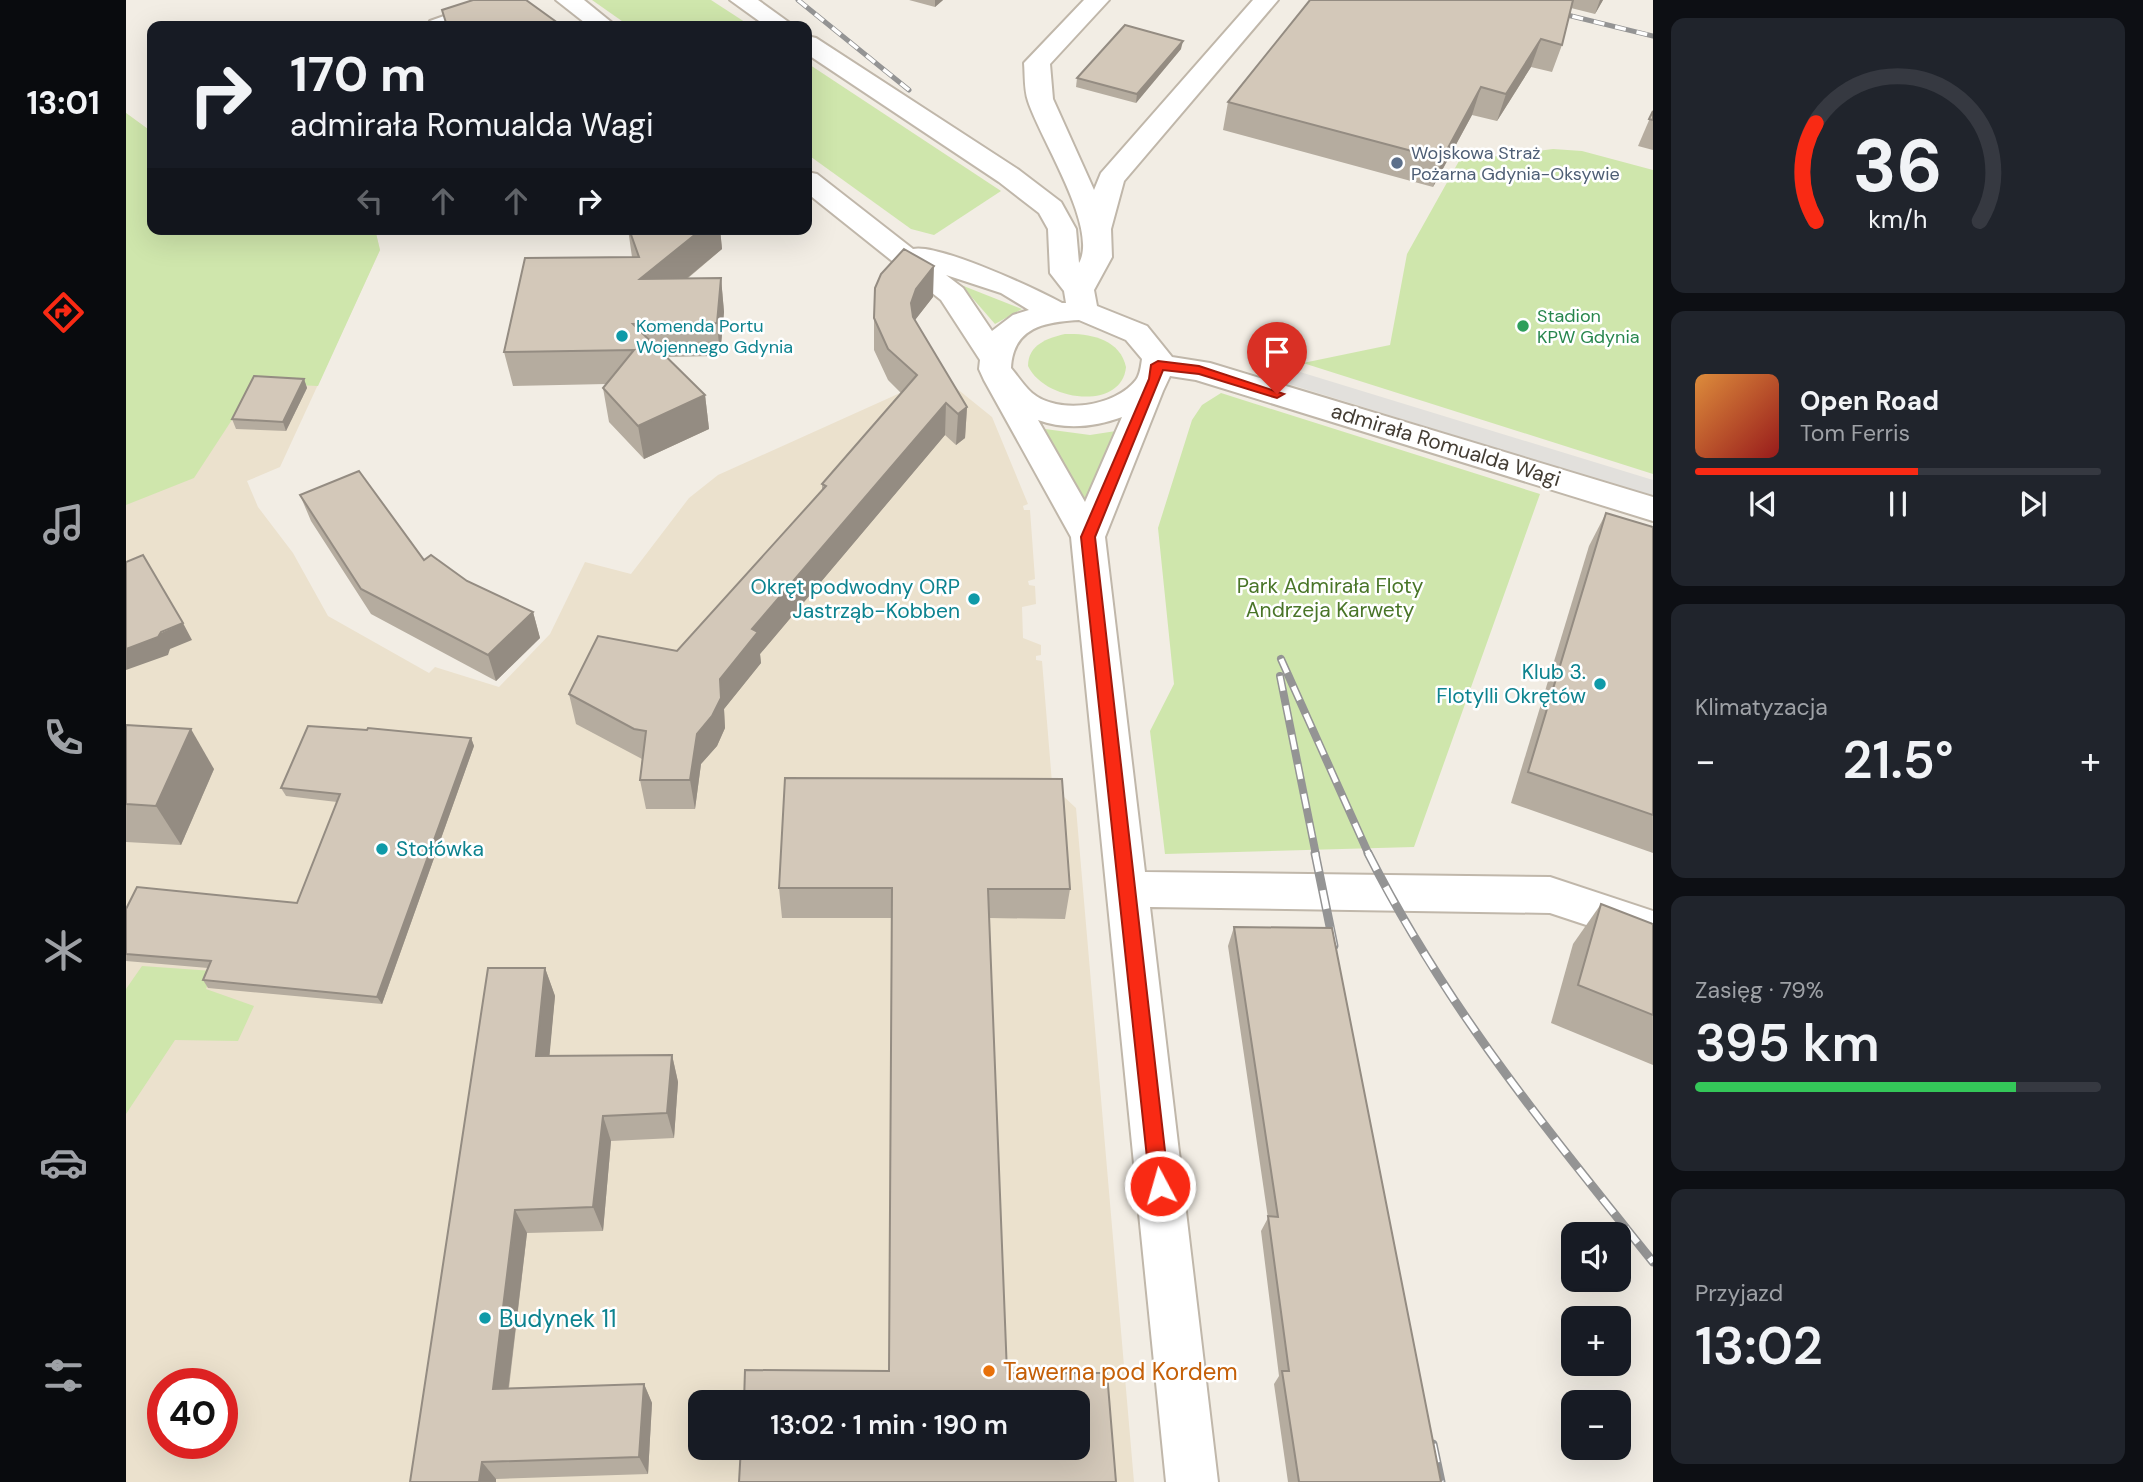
<!DOCTYPE html>
<html lang="pl">
<meta charset="utf-8">
<style>
body{margin:0;font-family:"DM Sans",sans-serif;background:#20242c;color:#f1f3f6;height:100vh;display:flex;flex-direction:column;font-size:26px;white-space:nowrap}
*{box-sizing:border-box;margin:0}
p{font-size:23px;color:#9ea1a6}
.icon{flex:none;width:38px;height:38px;fill:none;stroke:currentColor;stroke-width:2;stroke-linecap:round;stroke-linejoin:round}
.map{position:relative;flex:1;overflow:hidden}
.side{display:flex;flex-direction:column;gap:18px;padding:18px;background:#0d0f14;width:490px}
.side>*{flex:none}
.hud{position:absolute;left:21px;top:21px;width:665px;height:214px;border-radius:14px;box-shadow:0 7px 28px #0002;background:#171b24;color:#f1f3f6;overflow:hidden}
.controls{position:absolute;left:1435px;top:1222px;display:grid;gap:14px}
.controls a{display:grid;place-items:center;width:70px;height:70px;border-radius:14px;background:#171b24;box-shadow:0 7px 28px #0002;font-size:35px}
.speed{position:absolute;left:21px;top:1368px;display:flex;gap:14px;font-size:35px;font-weight:700;text-align:center}
.speed>*{display:grid;place-content:center;width:91px;height:91px;border-radius:50%;background:#171b24;box-shadow:0 7px 28px #0002;line-height:1}
.speed .limit{border:10px solid #d22;background:#fff;color:#111}
.pin{position:absolute;display:grid;place-items:center;width:60px;height:60px;color:#fff;margin:-72px -30px;border-radius:50% 50% 50% 0;rotate:-45deg;box-shadow:0 0 7px #0007}
.pin .icon{rotate:45deg}
.me{position:absolute;width:77px;margin:-38px;rotate:354deg;stroke-linejoin:round;filter:drop-shadow(0 0 5px #0008)}
.turn{display:flex;align-items:center;gap:24px;height:147px;padding:0 28px;font-size:32px}
.turn .icon{width:91px;height:91px;stroke-width:2.5}
.turn b{display:block;font-size:49px;line-height:60px}
.lanes{display:flex;align-items:center;height:66px;padding:0 28px;background:#0003;justify-content:center;gap:35px;direction:ltr}
.lanes .off{opacity:.35}
.big{font-size:52px;font-weight:600;line-height:1.1}
.side .widget{flex:1;display:flex;flex-direction:column;justify-content:center;gap:10px;min-width:0;padding:0 24px;border-radius:14px;background:#20242c}
.side .dial{align-items:center;gap:0}
.dial svg{height:182px;overflow:visible;fill:none;stroke:#363941;stroke-width:7;stroke-linecap:round;text-anchor:middle}
.dial text{fill:#f1f3f6;stroke:none}
.song{display:flex;align-items:center;gap:21px}
.cover{width:84px;height:84px;border-radius:10px;background:linear-gradient(135deg,hsl(30 70% 55%),hsl(0 70% 35%))}
.played{height:7px;border-radius:4px;background:linear-gradient(90deg,#f92a14 55%,#363941 55%)}
.keys{display:flex;justify-content:space-around;direction:ltr}
.heat{display:flex;justify-content:space-between;align-items:center;font-size:38px;direction:ltr}
.charge{height:10px;border-radius:5px;background:linear-gradient(90deg,#34c759 79%,#363941 0)}
.trip{position:absolute;left:562px;top:1390px;width:402px;height:70px;border-radius:14px;background:#171b24;box-shadow:0 7px 28px #0002;font-weight:600;line-height:70px;text-align:center}
main{display:flex;flex:1;min-height:0}
.dock{display:flex;flex-direction:column;width:126px;justify-content:space-around;align-items:center;background:#090b0e;color:#9ea1a6}
.dock .icon{width:49px;height:49px}
.dock .active{color:#f92a14}
.dock b{font-size:32px;color:#f1f3f6}
.map>svg:first-child{display:block}
.education{fill:#ebe1cd;fill-rule:evenodd}
.green{fill:#cfe6ac}
.parking{fill:#e2e0dc}
.lines{fill:none;stroke-linecap:round;stroke-linejoin:round}
.minor-casing{stroke:#c0b7aa;stroke-width:4}
.minor{fill:#fff;fill-rule:evenodd}
.rail-far2-casing{stroke:#949494;stroke-width:5}
.rail-far1-casing{stroke:#949494;stroke-width:8}
.rail-casing{stroke:#949494;stroke-width:9}
.rail-far2{stroke:#fff;stroke-width:3.5;stroke-dasharray:11;stroke-linecap:butt}
.rail-far1{stroke:#fff;stroke-width:5;stroke-dasharray:15;stroke-linecap:butt}
.rail{stroke:#fff;stroke-width:6;stroke-dasharray:19;stroke-linecap:butt}
.wall{fill:#b5ac9f}
.shaded-wall{fill:#948c82}
.building{fill:#d3c8b9;stroke:#948c82;stroke-width:2}
.route{fill:#f92a14;stroke:#a21b0d;stroke-width:2}
.service-dot{fill:#5c6f8a;stroke:#fff;stroke-width:2.5}
.leisure-dot{fill:#2e9e5b;stroke:#fff;stroke-width:2.5}
.culture-dot{fill:#0f9aa8;stroke:#fff;stroke-width:2.5}
.food-dot{fill:#e8710a;stroke:#fff;stroke-width:2.5}
.labels{text-anchor:middle;dominant-baseline:central;stroke-width:5;stroke-linejoin:round;paint-order:stroke}
.far-service-label{font-size:18px;fill:#4e5e75;stroke:#fff;text-anchor:start}
.far-leisure-label{font-size:18px;fill:#27864d;stroke:#fff;text-anchor:start}
.far-culture-label{font-size:18px;fill:#0d838f;stroke:#fff;text-anchor:start}
.street-label{font-size:21px;fill:#443d34;stroke:#fff}
.park-label{font-size:21px;fill:#497528;stroke:#fff}
.culture-label{font-size:21px;fill:#0d838f;stroke:#fff;text-anchor:end}
.near-culture-label{font-size:24px;fill:#0d838f;stroke:#fff;text-anchor:start}
.near-food-label{font-size:24px;fill:#c56008;stroke:#fff;text-anchor:start}
</style>
<main>
<nav class="dock">
<b>13:01</b>
<svg class="icon active" aria-label="directions" viewBox="0 0 24 24"><path d="M12 3l9 9-9 9-9-9zM9 14v-3h6M13 9l2 2-2 2"/></svg>
<svg class="icon" aria-label="music" viewBox="0 0 24 24"><path d="M9 18V5l10-2v13"/><circle cx="6" cy="18" r="3"/><circle cx="16" cy="16" r="3"/></svg>
<svg class="icon" aria-label="phone" viewBox="0 0 24 24"><path d="M5 4h4l2 5-3 2q2 4 5 5l2-3 5 2v4C11 20 4 13 5 4z"/></svg>
<svg class="icon" aria-label="climate" viewBox="0 0 24 24"><path d="M12 3v18M4 7l16 10M4 17L20 7"/></svg>
<svg class="icon" aria-label="car" viewBox="0 0 24 24"><path d="M5 17H2v-5l4-1 3-4h7l3 4 3 1v5h-3M9 17h6M6 11h13"/><circle cx="7" cy="17" r="2"/><circle cx="17" cy="17" r="2"/></svg>
<svg class="icon" aria-label="filters" viewBox="0 0 24 24"><path d="M4 7h16M4 17h16"/><circle cx="9" cy="7" r="2"/><circle cx="15" cy="17" r="2"/></svg>
</nav>
<div class="map">
<svg width="1527" height="1482" viewBox="0 0 1527 1482">
<rect width="100%" height="100%" fill="#f2ede4"/>
<path class="education" d="M 0,113 L 26,132 L 26,229 L 249,229 L 254,250 L 154,467 L 121,481 L 132,507 L 167,553 L 202,616 L 303,673 L 309,667 L 373,687 L 424,634 L 459,562 L 505,574 L 563,498 L 592,475 L 814,375 L 866,417 L 902,504 L 897,506 L 898,510 L 904,510 L 909,579 L 902,581 L 903,585 L 909,586 L 910,604 L 896,607 L 897,638 L 915,645 L 915,655 L 910,656 L 910,660 L 916,661 L 927,795 L 936,795 L 950,808 L 1008,1482 L 0,1482 ZM 37,1384 L 96,1384 L 96,1444 L 37,1444 ZM 574,1402 L 952,1402 L 952,1447 L 574,1447 Z"/>
<g class="green">
<polygon points="466,0 585,0 625,26 503,26"/>
<polygon points="681,63 875,191 808,235 785,229 681,154"/>
<polygon points="0,113 26,132 26,229 249,229 254,250 192,386 130,383 68,478 0,505"/>
<polygon points="1427,149 1456,151 1527,170 1527,474 1177,363 1264,345 1281,254 1333,161"/>
<polygon points="835,285 896,309 869,324"/>
<path d="M 939,334 C 964,333 994,339 1000,367 C 996,411 919,402 902,366 C 902,345 921,338 939,334 Z"/>
<polygon points="1095,393 1414,494 1288,847 1039,854 1024,731 1048,684 1032,528 1066,420 1076,405"/>
<polygon points="919,429 964,435 990,431 959,515"/>
<polygon points="16,966 87,971 80,989 128,1006 112,1041 49,1040 0,1114 0,989"/>
</g>
<polygon class="parking" points="1148,364 1527,480 1527,497 1140,377"/>
<g class="lines">
<defs>
<g id="minor">
<polygon points="363,0 398,0 395,5 336,26 301,26 304,21"/>
<polygon points="430,0 458,0 490,26 463,26"/>
<polygon points="604,0 632,0 668,26 640,26"/>
<path d="M 958,0 L 983,0 L 924,64 L 927,99 L 968,190 L 975,173 L 1127,0 L 1152,0 L 998,181 L 985,229 L 986,257 L 968,290 L 971,306 L 1021,326 L 1046,357 L 1084,363 L 1527,497 L 1527,521 L 1070,380 L 1044,376 L 1037,391 L 979,537 L 1019,872 L 1424,877 L 1527,911 L 1527,947 L 1424,913 L 1024,907 L 1092,1482 L 1040,1482 L 945,537 L 858,380 L 853,369 L 854,360 L 815,300 L 681,193 L 681,172 L 691,174 L 787,249 C 811,243 911,289 936,303 L 940,303 L 938,291 L 924,273 L 922,229 L 913,213 L 873,182 L 681,54 L 681,36 L 690,38 L 893,170 L 935,202 L 950,229 L 953,263 C 973,228 914,139 902,101 C 898,89 899,75 898,63 ZM 820,275 L 875,293 L 903,310 L 887,315 L 866,331 L 837,288 ZM 953,320 L 1000,340 L 1016,359 C 1015,366 1014,375 1010,380 C 989,407 932,415 906,393 C 898,386 891,375 885,368 C 887,327 919,322 953,320 ZM 996,417 L 959,502 L 912,420 C 939,430 969,427 996,417 Z"/>
</g>
</defs>
<use href="#minor" class="minor-casing"/>
<use href="#minor" class="minor"/>
<defs>
<g id="rail-far2">
<polyline points="672,0 783,90"/>
<polyline points="1425,11 1527,36"/>
</g>
<g id="rail-far1">
<polyline points="1155,659 1243,855"/>
<polyline points="1154,676 1190,855"/>
</g>
<g id="rail">
<polyline points="1189,853 1208,946"/>
<path d="M 1242,853 C 1321,1009 1419,1127 1527,1262"/>
<polyline points="1307,1444 1315,1482"/>
</g>
</defs>
<use href="#rail-far2" class="rail-far2-casing"/>
<use href="#rail-far1" class="rail-far1-casing"/>
<use href="#rail" class="rail-casing"/>
<use href="#rail-far2" class="rail-far2"/>
<use href="#rail-far1" class="rail-far1"/>
<use href="#rail" class="rail"/>
</g>
<g class="wall">
<polygon points="783,0 817,0 809,7"/>
<polygon points="1184,0 1477,0 1469,14 1445,8 1436,45 1426,72 1405,67 1371,121 1346,115 1307,187 1097,130 1102,102"/>
<polygon points="1055,49 1010,103 950,87 951,78"/>
<polygon points="1527,111 1527,150 1512,146"/>
<polygon points="502,229 594,229 596,249 561,279 595,278 598,312 594,356 541,357 579,395 583,429 518,459 483,422 477,388 480,384 387,386 378,352 506,257"/>
<polygon points="807,297 789,320 841,407 839,438 830,445 819,435 634,654 635,663 598,709 599,728 591,746 575,764 569,809 520,809 514,780 516,759 450,724 443,694 551,651 696,490 696,484 775,393 762,380 748,350 748,318"/>
<polygon points="178,379 181,388 160,431 110,429 106,419"/>
<polygon points="174,495 298,560 407,612 414,638 370,681 245,614 185,521"/>
<polygon points="1480,513 1527,527 1527,853 1385,803 1463,546"/>
<polygon points="0,725 88,769 55,845 0,842"/>
<polygon points="345,738 348,746 256,1004 82,988 77,980 82,968 0,961 0,909 171,903 211,802 160,796 155,788"/>
<polygon points="653,888 944,889 939,919 863,918 881,1373 763,1371 766,918 656,918"/>
<polygon points="1475,904 1527,924 1527,1065 1425,1023 1447,944"/>
<polygon points="1108,927 1315,1482 1162,1482 1148,1384 1153,1376 1135,1231 1142,1218 1102,946"/>
<polygon points="419,968 429,996 423,1056 546,1055 552,1082 548,1138 485,1141 477,1231 401,1233 383,1388 518,1384 526,1403 522,1474 370,1479 370,1482 284,1482"/>
</g>
<g class="shaded-wall">
<polygon points="809,0 817,0 809,7"/>
<polygon points="1474,0 1477,0 1469,14"/>
<polygon points="1415,39 1405,67 1371,121 1380,94"/>
<polygon points="1057,41 1055,49 1010,103 1011,94"/>
<polygon points="1355,87 1346,115 1307,187 1316,159"/>
<polygon points="576,229 594,229 596,249 519,313 514,279"/>
<polygon points="808,266 807,297 789,320 784,334 785,303 790,289"/>
<polygon points="595,278 598,312 594,356 591,323"/>
<polygon points="178,379 181,388 160,431 157,422"/>
<polygon points="579,395 583,429 518,459 512,426"/>
<polygon points="820,403 819,435 634,654 635,663 598,709 599,728 591,746 575,764 569,809 564,780 571,734 594,679 626,629"/>
<polygon points="841,407 839,438 830,445 832,414"/>
<polygon points="407,612 414,638 370,681 362,655"/>
<polygon points="57,623 66,640 44,649 42,655 0,670 0,649"/>
<polygon points="65,729 88,769 55,845 30,806"/>
<polygon points="345,738 348,746 256,1004 251,997"/>
<polygon points="419,968 429,996 421,1083 410,1056"/>
<polygon points="546,1055 552,1082 548,1138 541,1113"/>
<polygon points="477,1116 485,1141 477,1231 467,1207"/>
<polygon points="389,1210 401,1233 380,1408 367,1389"/>
<polygon points="518,1384 526,1403 522,1474 513,1457"/>
<polygon points="356,1462 370,1479 370,1482 353,1482"/>
</g>
<g class="building">
<polygon points="347,0 400,0 436,26 321,26 316,10"/>
<polygon points="1184,0 1447,0 1436,45 1415,39 1380,94 1355,87 1316,159 1102,102"/>
<polygon points="999,25 1057,41 1011,94 951,78"/>
<polygon points="1527,111 1527,120 1523,119"/>
<polygon points="503,229 576,229 514,279 595,278 591,323 507,324 579,395 512,426 477,388 508,350 378,352 399,258 513,257"/>
<polygon points="778,249 808,266 790,289 785,303 787,317 841,407 832,414 820,403 626,629 632,632 594,679 595,698 586,716 571,734 564,780 514,780 520,731 508,729 443,694 472,636 551,651 700,486 696,484 791,375 762,349 748,318 749,288 755,274"/>
<polygon points="128,376 178,379 157,422 106,419"/>
<polygon points="233,471 298,560 305,555 341,581 407,612 362,655 235,589 174,495"/>
<polygon points="1480,513 1527,527 1527,815 1402,772"/>
<polygon points="17,555 57,623 35,632 32,637 0,649 0,562"/>
<polygon points="0,725 65,729 30,806 0,804"/>
<polygon points="182,726 241,730 242,728 345,738 251,997 77,980 85,961 0,954 0,909 11,887 171,903 214,794 155,788"/>
<polygon points="659,778 936,779 944,889 862,889 881,1373 981,1373 990,1482 613,1482 615,1447 952,1447 952,1402 618,1402 619,1370 763,1371 766,888 653,888"/>
<polygon points="1475,904 1527,924 1527,1015 1452,985"/>
<polygon points="1108,927 1206,928 1315,1482 1173,1482 1156,1371 1163,1371 1142,1216 1152,1217"/>
<polygon points="362,968 419,968 410,1056 546,1055 541,1113 477,1116 467,1207 389,1210 367,1389 518,1384 513,1457 356,1462 353,1482 284,1482"/>
</g>
<polygon class="route" points="1032,361 1073,366 1158,394 1151,398 1073,374 1037,370 969,537 1043,1186 1040,1192 1034,1195 1027,1192 1024,1186 955,537 1023,379 1025,365"/>
<circle class="service-dot" cx="1271" cy="163" r="7"/>
<circle class="leisure-dot" cx="1397" cy="326" r="7"/>
<g class="culture-dot">
<circle cx="496" cy="336" r="7"/>
<circle cx="848" cy="599" r="7"/>
<circle cx="1474" cy="684" r="7"/>
<circle cx="256" cy="849" r="7"/>
<circle cx="359" cy="1318" r="7"/>
</g>
<circle class="food-dot" cx="863" cy="1371" r="7"/>
<g class="labels">
<g class="far-service-label">
<text x="1285" y="153">Wojskowa Straż<tspan x="1285" dy="21">Pożarna Gdynia-Oksywie</tspan></text>
</g>
<g class="far-leisure-label">
<text x="1411" y="316">Stadion<tspan x="1411" dy="21">KPW Gdynia</tspan></text>
</g>
<g class="far-culture-label">
<text x="510" y="326">Komenda Portu<tspan x="510" dy="21">Wojennego Gdynia</tspan></text>
</g>
<g class="street-label">
<text transform="translate(1320 445) rotate(17)">admirała Romualda Wagi</text>
</g>
<g class="park-label">
<text x="1204" y="586">Park Admirała Floty<tspan x="1204" dy="24">Andrzeja Karwety</tspan></text>
</g>
<g class="culture-label">
<text x="834" y="587">Okręt podwodny ORP<tspan x="834" dy="24">Jastrząb-Kobben</tspan></text>
<text x="1460" y="672">Klub 3.<tspan x="1460" dy="24">Flotylli Okrętów</tspan></text>
<text x="270" y="849" text-anchor="start">Stołówka</text>
</g>
<g class="near-culture-label">
<text x="373" y="1318">Budynek 11</text>
</g>
<g class="near-food-label">
<text x="877" y="1371">Tawerna pod Kordem</text>
</g>
</g>
</svg>
<div class="controls">
<a><svg class="icon" aria-label="sound" viewBox="0 0 24 24"><path d="M4 9h4l5-4v14l-5-4H4zM17 9q2 3 0 6"/></svg></a>
<a>+</a>
<a>−</a>
</div>
<div class="speed"><div class="limit">40</div></div>
<div class="pin" style="left:1151px;top:394px;background:#d93025"><svg class="icon" aria-label="arrive" viewBox="0 0 24 24"><path d="M6 21V4h12l-3 4 3 4H6"/></svg></div>
<svg class="me" style="left:1034px;top:1186px" viewBox="-20 -20 40 40"><circle r="17" fill="#f92a14" stroke="#fff" stroke-width="3"/><path d="M0-11L8 9 0 5-8 9z" fill="#fff"/></svg>
<div class="trip">13:02 · 1 min · 190 m</div>
<div class="hud">
<div class="turn"><svg class="icon" aria-label="right" viewBox="0 0 24 24"><path d="M7 20v-9h11M14 6l5 5-5 5"/></svg><div><b>170 m</b>admirała Romualda Wagi</div></div>
<div class="lanes"><svg class="icon off" aria-label="left" viewBox="0 0 24 24"><path d="M17 20v-9H6M10 6l-5 5 5 5"/></svg><svg class="icon off" aria-label="ahead" viewBox="0 0 24 24"><path d="M12 20V5M6 11l6-6 6 6"/></svg><svg class="icon off" aria-label="ahead" viewBox="0 0 24 24"><path d="M12 20V5M6 11l6-6 6 6"/></svg><svg class="icon" aria-label="right" viewBox="0 0 24 24"><path d="M7 20v-9h11M14 6l5 5-5 5"/></svg></div>
</div>
</div>
<section class="side">
<div class="widget dial"><svg viewBox="0 0 100 80">
<path d="M14 69A42 42 0 1 1 86 69"/>
<path d="M14 69A42 42 0 0 1 14 26" stroke="#f92a14"/>
<text x="50" y="56" font-size="32" font-weight="700">36</text>
<text x="50" y="72" font-size="11">km/h</text>
</svg></div>
<div class="widget">
<div class="song"><i class="cover"></i><div><b>Open Road</b><p>Tom Ferris</p></div></div>
<div class="played"></div>
<div class="keys"><svg class="icon" aria-label="previous" viewBox="0 0 24 24"><path d="M18 5L8 12l10 7zM5 5v14"/></svg><svg class="icon" aria-label="pause" viewBox="0 0 24 24"><path d="M8 5v14M16 5v14"/></svg><svg class="icon" aria-label="next" viewBox="0 0 24 24"><path d="M6 5l10 7-10 7zM19 5v14"/></svg></div>
</div>
<div class="widget"><p>Klimatyzacja</p>
<div class="heat"><a>−</a><b class="big">21.5°</b><a>+</a></div>
</div>
<div class="widget"><p>Zasięg · 79%</p><b class="big">395 km</b><div class="charge"></div></div>
<div class="widget"><p>Przyjazd</p><b class="big">13:02</b></div>
</section>
</main>
